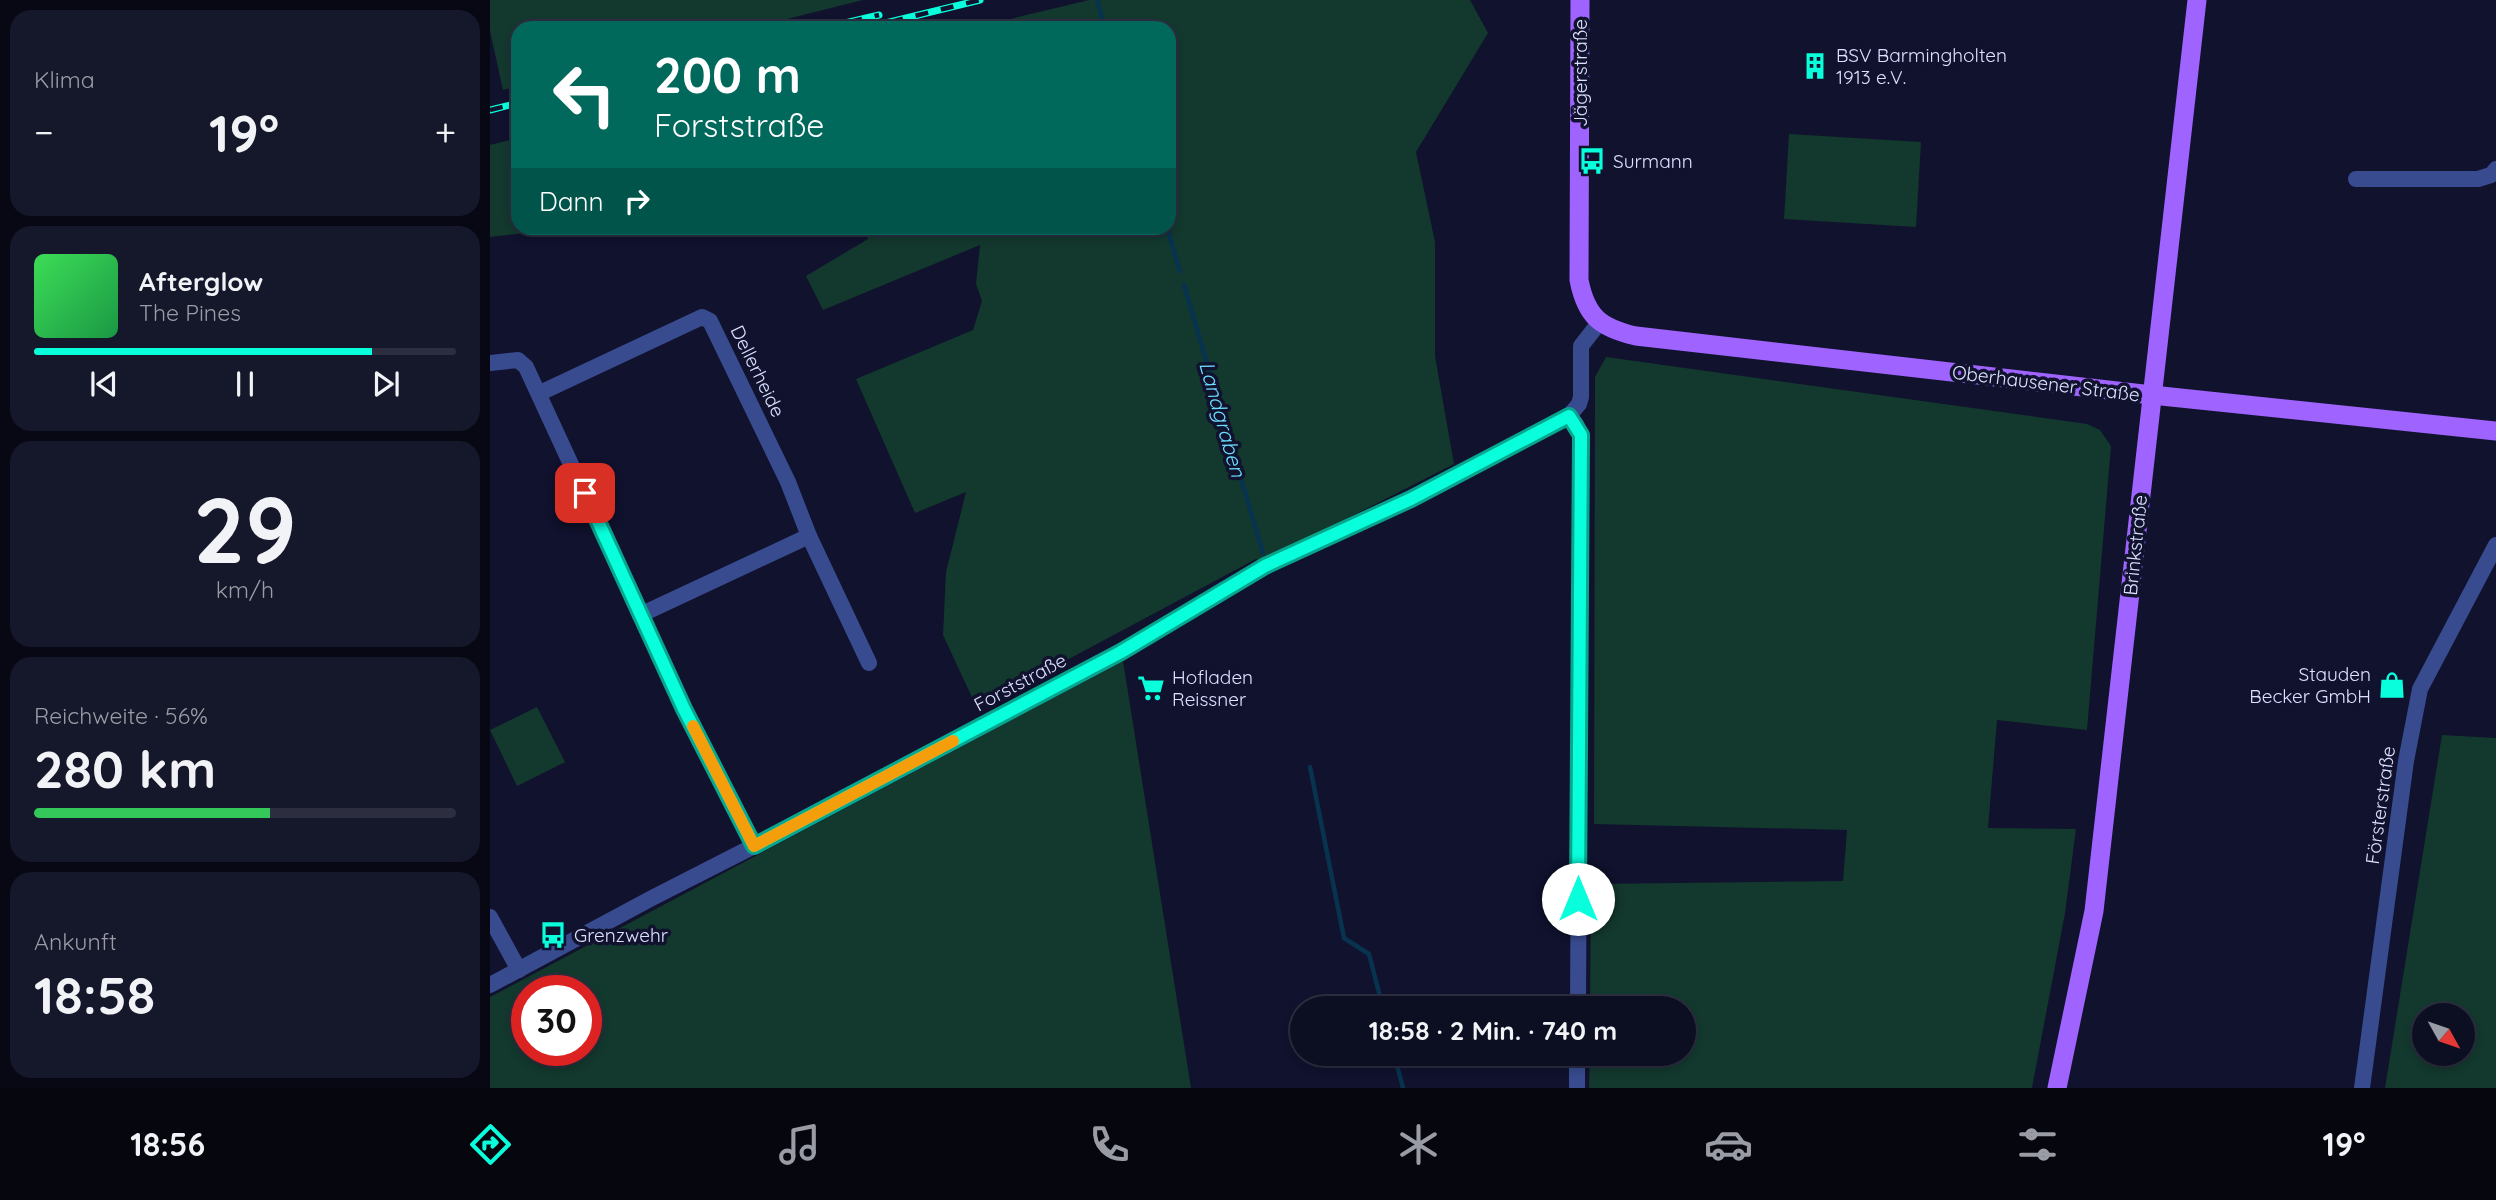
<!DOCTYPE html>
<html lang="de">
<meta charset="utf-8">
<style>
body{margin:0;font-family:Quicksand,sans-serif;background:#15172a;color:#f1f3f6;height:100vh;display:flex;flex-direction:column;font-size:26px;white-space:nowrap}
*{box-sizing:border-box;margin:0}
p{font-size:23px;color:#9a9ca5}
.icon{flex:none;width:38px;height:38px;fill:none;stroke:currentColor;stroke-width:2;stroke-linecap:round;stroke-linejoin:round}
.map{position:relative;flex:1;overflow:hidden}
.panel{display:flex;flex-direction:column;gap:10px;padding:10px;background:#070813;width:490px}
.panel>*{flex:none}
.banner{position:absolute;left:21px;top:21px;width:665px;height:214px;border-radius:21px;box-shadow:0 4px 10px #0003,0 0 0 2px #2c2e40;background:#00695c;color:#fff;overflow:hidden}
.needle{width:46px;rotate:130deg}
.tools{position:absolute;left:1922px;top:1003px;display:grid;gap:14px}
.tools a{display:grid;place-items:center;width:63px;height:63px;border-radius:50%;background:#0c0e22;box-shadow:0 4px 10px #0003,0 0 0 2px #2c2e40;font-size:35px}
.speed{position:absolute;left:21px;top:975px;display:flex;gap:14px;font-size:35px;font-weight:700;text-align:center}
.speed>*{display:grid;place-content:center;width:91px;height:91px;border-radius:50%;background:#0c0e22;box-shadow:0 4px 10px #0003,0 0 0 2px #2c2e40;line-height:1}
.speed .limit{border:10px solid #d22;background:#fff;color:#111}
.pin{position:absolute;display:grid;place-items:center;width:60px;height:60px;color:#fff;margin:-30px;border-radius:14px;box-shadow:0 4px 10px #0006}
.me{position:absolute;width:77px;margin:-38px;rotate:0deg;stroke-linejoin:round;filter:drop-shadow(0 0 5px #0008)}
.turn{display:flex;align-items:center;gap:24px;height:147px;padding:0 28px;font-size:32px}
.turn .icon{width:91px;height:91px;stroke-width:2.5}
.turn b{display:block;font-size:49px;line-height:60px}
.then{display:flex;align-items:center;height:66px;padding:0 28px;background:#0003;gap:14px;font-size:26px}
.big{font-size:52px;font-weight:800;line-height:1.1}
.panel .tile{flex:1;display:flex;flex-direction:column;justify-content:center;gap:10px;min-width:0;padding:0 24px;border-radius:21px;background:#15172a}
.panel .dial{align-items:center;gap:0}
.dial b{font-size:91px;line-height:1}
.song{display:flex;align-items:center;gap:21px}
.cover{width:84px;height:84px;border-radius:10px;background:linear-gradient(135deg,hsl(130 70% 55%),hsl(140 70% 35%))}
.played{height:7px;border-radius:4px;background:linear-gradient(90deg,#09ffdc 80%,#2c2e40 80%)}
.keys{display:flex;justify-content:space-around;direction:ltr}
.heat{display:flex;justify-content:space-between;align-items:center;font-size:38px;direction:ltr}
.charge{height:10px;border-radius:5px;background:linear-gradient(90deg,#34c759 56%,#2c2e40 0)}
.trip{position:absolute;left:800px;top:996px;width:406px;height:70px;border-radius:35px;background:#0c0e22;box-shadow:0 4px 10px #0003,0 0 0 2px #2c2e40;font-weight:800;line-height:70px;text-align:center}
.menu{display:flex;height:112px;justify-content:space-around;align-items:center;background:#05060e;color:#9a9ca5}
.menu .icon{width:49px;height:49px}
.menu .on{color:#09ffdc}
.menu b{font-size:32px;color:#f1f3f6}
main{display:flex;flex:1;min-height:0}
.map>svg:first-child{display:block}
.green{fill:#13382e;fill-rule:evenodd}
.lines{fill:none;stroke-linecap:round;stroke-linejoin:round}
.stream{stroke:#08334f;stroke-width:4.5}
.minor{stroke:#394b8f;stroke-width:16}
.major{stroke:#9f64ff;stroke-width:19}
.rail-casing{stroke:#09ffdc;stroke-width:7}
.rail{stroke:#10122e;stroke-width:4.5;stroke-dasharray:13;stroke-linecap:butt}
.route-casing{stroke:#06a68f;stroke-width:18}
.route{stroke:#09ffdc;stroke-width:12}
.slow{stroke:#f59e0b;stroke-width:12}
.labels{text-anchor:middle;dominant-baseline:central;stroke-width:7;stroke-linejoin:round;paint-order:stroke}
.poi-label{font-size:19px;fill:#dde1ff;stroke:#10122e;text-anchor:start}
.street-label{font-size:19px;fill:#dde1ff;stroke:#10122e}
.water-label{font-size:21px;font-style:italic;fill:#6bdeff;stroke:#10122e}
</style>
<main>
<section class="panel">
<div class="tile"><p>Klima</p>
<div class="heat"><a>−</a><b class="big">19°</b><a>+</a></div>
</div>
<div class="tile">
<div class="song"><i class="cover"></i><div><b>Afterglow</b><p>The Pines</p></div></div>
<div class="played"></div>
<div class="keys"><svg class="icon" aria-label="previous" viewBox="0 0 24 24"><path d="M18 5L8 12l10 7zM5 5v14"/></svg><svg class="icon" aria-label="pause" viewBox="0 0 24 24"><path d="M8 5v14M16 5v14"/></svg><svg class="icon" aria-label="next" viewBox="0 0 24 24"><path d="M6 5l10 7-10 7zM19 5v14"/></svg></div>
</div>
<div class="tile dial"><b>29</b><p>km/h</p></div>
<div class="tile"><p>Reichweite · 56%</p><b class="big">280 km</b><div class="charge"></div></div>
<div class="tile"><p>Ankunft</p><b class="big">18:58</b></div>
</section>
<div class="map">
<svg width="2006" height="1088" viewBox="0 0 2006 1088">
<rect width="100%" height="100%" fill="#10122e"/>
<g class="green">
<polygon points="0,0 373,0 261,28 28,28 28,86 13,90 0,31"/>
<polygon points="599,0 980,0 998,33 926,152 945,242 945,356 964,464 772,562 766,559 487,708 453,635 456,572 476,492 425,513 366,379 483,330 492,301 486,284 490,245 333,310 316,276 378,239 373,228 679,228 679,28 483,28"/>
<polygon points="1299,134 1431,142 1426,227 1294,219"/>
<polygon points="28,138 28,228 78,228 0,237 0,145"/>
<polygon points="1116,357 1597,424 1610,430 1621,446 1597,730 1507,720 1498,828 1586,829 1575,913 1542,1088 1099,1088 1100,1054 1194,1054 1194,1008 1100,1008 1101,884 1353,881 1357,830 1104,824 1105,377"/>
<path d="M 633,661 L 701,1088 L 0,1088 L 0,997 ZM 37,990 L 96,990 L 96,1050 L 37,1050 Z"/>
<polygon points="47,707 75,762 27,786 0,730"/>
<path d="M 1952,735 L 2006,738 L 2006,1088 L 1895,1088 ZM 1934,1015 L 1972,1015 L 1972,1054 L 1934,1054 Z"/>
</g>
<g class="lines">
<g class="stream">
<polyline points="607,0 615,28"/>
<polyline points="677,228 690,271"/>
<polyline points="694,285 773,553"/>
<polyline points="820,767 854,938 879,954 893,1008"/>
<polyline points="904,1054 913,1088"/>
</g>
<g class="minor">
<polyline points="1866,179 1988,179 2001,175 2006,169"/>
<polyline points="0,363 28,360 36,367 194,709 264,846"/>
<polyline points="50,393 212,317 220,321 298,482 319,536 379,663"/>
<polyline points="1079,416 1086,424 1091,435 1088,1008"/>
<polyline points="150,615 319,536"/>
<polyline points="0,917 29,970"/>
<polyline points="0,985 162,898 264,846 631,652 775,566 921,499 1070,421 1079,416 1089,404 1091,397 1091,346 1109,323"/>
<polyline points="1087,1088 1087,1054"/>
<polyline points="1872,1088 1916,761 1930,689 2006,545"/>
</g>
<g class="major">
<path d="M 1090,0 L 1089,280 C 1096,316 1110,328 1146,336 L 1662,395 L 2006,431"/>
<polyline points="1567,1088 1604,911 1707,0"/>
</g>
<defs>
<g id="rail">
<polyline points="334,28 389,15"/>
<polyline points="375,28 490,0"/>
<polyline points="0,110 28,103"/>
</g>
</defs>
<use href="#rail" class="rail-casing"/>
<use href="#rail" class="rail"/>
</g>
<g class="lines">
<defs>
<polyline id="route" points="95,493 194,709 264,846 631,652 775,566 921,499 1079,416 1091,435 1088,899"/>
</defs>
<use href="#route" class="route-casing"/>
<use href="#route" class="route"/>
<polyline class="slow" points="203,726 264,846 463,741"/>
</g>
<defs>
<symbol id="building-bare" viewBox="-9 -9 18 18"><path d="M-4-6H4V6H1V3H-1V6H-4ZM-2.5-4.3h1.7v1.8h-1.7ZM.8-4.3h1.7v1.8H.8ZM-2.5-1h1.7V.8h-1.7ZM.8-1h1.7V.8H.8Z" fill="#09ffdc" stroke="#10122e" stroke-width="2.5" paint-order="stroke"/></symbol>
<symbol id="bus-bare" viewBox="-9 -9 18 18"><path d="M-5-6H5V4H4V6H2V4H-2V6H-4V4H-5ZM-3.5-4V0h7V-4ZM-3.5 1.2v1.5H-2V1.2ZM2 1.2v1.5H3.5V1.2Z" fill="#09ffdc" stroke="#10122e" stroke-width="2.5" paint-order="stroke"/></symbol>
<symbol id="shop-bare" viewBox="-9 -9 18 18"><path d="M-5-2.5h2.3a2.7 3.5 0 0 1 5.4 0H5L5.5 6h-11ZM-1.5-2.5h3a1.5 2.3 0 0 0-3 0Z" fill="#09ffdc" stroke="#10122e" stroke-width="2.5" paint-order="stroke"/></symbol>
<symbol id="supermarket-bare" viewBox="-9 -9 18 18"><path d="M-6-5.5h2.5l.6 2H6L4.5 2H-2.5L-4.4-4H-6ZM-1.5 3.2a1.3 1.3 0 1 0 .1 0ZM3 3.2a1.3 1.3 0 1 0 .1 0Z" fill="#09ffdc" stroke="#10122e" stroke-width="2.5" paint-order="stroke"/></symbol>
</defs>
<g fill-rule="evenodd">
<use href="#building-bare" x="1306" y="47" width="38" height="38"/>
<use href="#bus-bare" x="1083" y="142" width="38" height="38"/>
<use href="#shop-bare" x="1883" y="666" width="38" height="38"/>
<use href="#supermarket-bare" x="642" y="669" width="38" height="38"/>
<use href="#bus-bare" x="44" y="916" width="38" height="38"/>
</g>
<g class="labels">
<g class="poi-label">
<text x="1346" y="55">BSV Barmingholten<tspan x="1346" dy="22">1913 e.V.</tspan></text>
<text x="1123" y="161">Surmann</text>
<text x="1881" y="674" text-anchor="end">Stauden<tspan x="1881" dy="22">Becker GmbH</tspan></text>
<text x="682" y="677">Hofladen<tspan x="682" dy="22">Reissner</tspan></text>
<text x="84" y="935">Grenzwehr</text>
</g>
<g class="street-label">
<text transform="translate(1090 73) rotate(-90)">Jägerstraße</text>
<text transform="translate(268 371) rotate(64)">Dellerheide</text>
<text transform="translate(1556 383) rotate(7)">Oberhausener Straße</text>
<text transform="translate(1645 545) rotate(-84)">Brinkstraße</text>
<text transform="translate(530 682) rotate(-28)">Forststraße</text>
<text transform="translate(1890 805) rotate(-82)">Försterstraße</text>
</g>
<g class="water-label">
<text transform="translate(733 419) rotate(74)">Landgraben</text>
</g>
</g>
</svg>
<div class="tools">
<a><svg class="needle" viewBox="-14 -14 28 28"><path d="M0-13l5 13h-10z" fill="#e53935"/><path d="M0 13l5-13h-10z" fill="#9a9ca5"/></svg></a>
</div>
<div class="speed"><div class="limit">30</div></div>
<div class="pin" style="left:95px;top:493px;background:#d93025"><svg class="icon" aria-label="arrive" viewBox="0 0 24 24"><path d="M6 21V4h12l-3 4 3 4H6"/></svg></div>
<svg class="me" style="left:1088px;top:899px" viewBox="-20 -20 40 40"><circle r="19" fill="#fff"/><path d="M0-13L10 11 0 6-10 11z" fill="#09ffdc"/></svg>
<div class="trip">18:58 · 2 Min. · 740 m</div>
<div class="banner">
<div class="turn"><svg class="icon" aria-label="left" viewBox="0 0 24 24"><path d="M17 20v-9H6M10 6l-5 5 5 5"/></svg><div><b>200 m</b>Forststraße</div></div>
<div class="then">Dann<svg class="icon" aria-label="right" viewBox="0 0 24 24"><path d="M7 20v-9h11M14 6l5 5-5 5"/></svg></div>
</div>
</div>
</main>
<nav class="menu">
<b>18:56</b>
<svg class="icon on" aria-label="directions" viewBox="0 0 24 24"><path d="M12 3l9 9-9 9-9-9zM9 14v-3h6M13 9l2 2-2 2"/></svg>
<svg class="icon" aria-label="music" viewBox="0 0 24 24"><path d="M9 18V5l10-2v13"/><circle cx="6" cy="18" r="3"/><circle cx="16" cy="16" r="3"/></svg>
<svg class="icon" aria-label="phone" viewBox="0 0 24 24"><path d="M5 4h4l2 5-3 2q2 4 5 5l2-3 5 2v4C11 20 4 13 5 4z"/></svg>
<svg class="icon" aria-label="climate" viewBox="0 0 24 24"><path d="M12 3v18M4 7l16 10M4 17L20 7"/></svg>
<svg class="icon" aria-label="car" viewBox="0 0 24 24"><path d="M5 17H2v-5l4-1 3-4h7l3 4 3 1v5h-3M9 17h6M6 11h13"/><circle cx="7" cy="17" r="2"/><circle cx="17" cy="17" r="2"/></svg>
<svg class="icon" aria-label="filters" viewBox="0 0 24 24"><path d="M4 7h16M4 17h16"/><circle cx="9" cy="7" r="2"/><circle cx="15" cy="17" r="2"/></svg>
<b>19°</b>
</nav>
